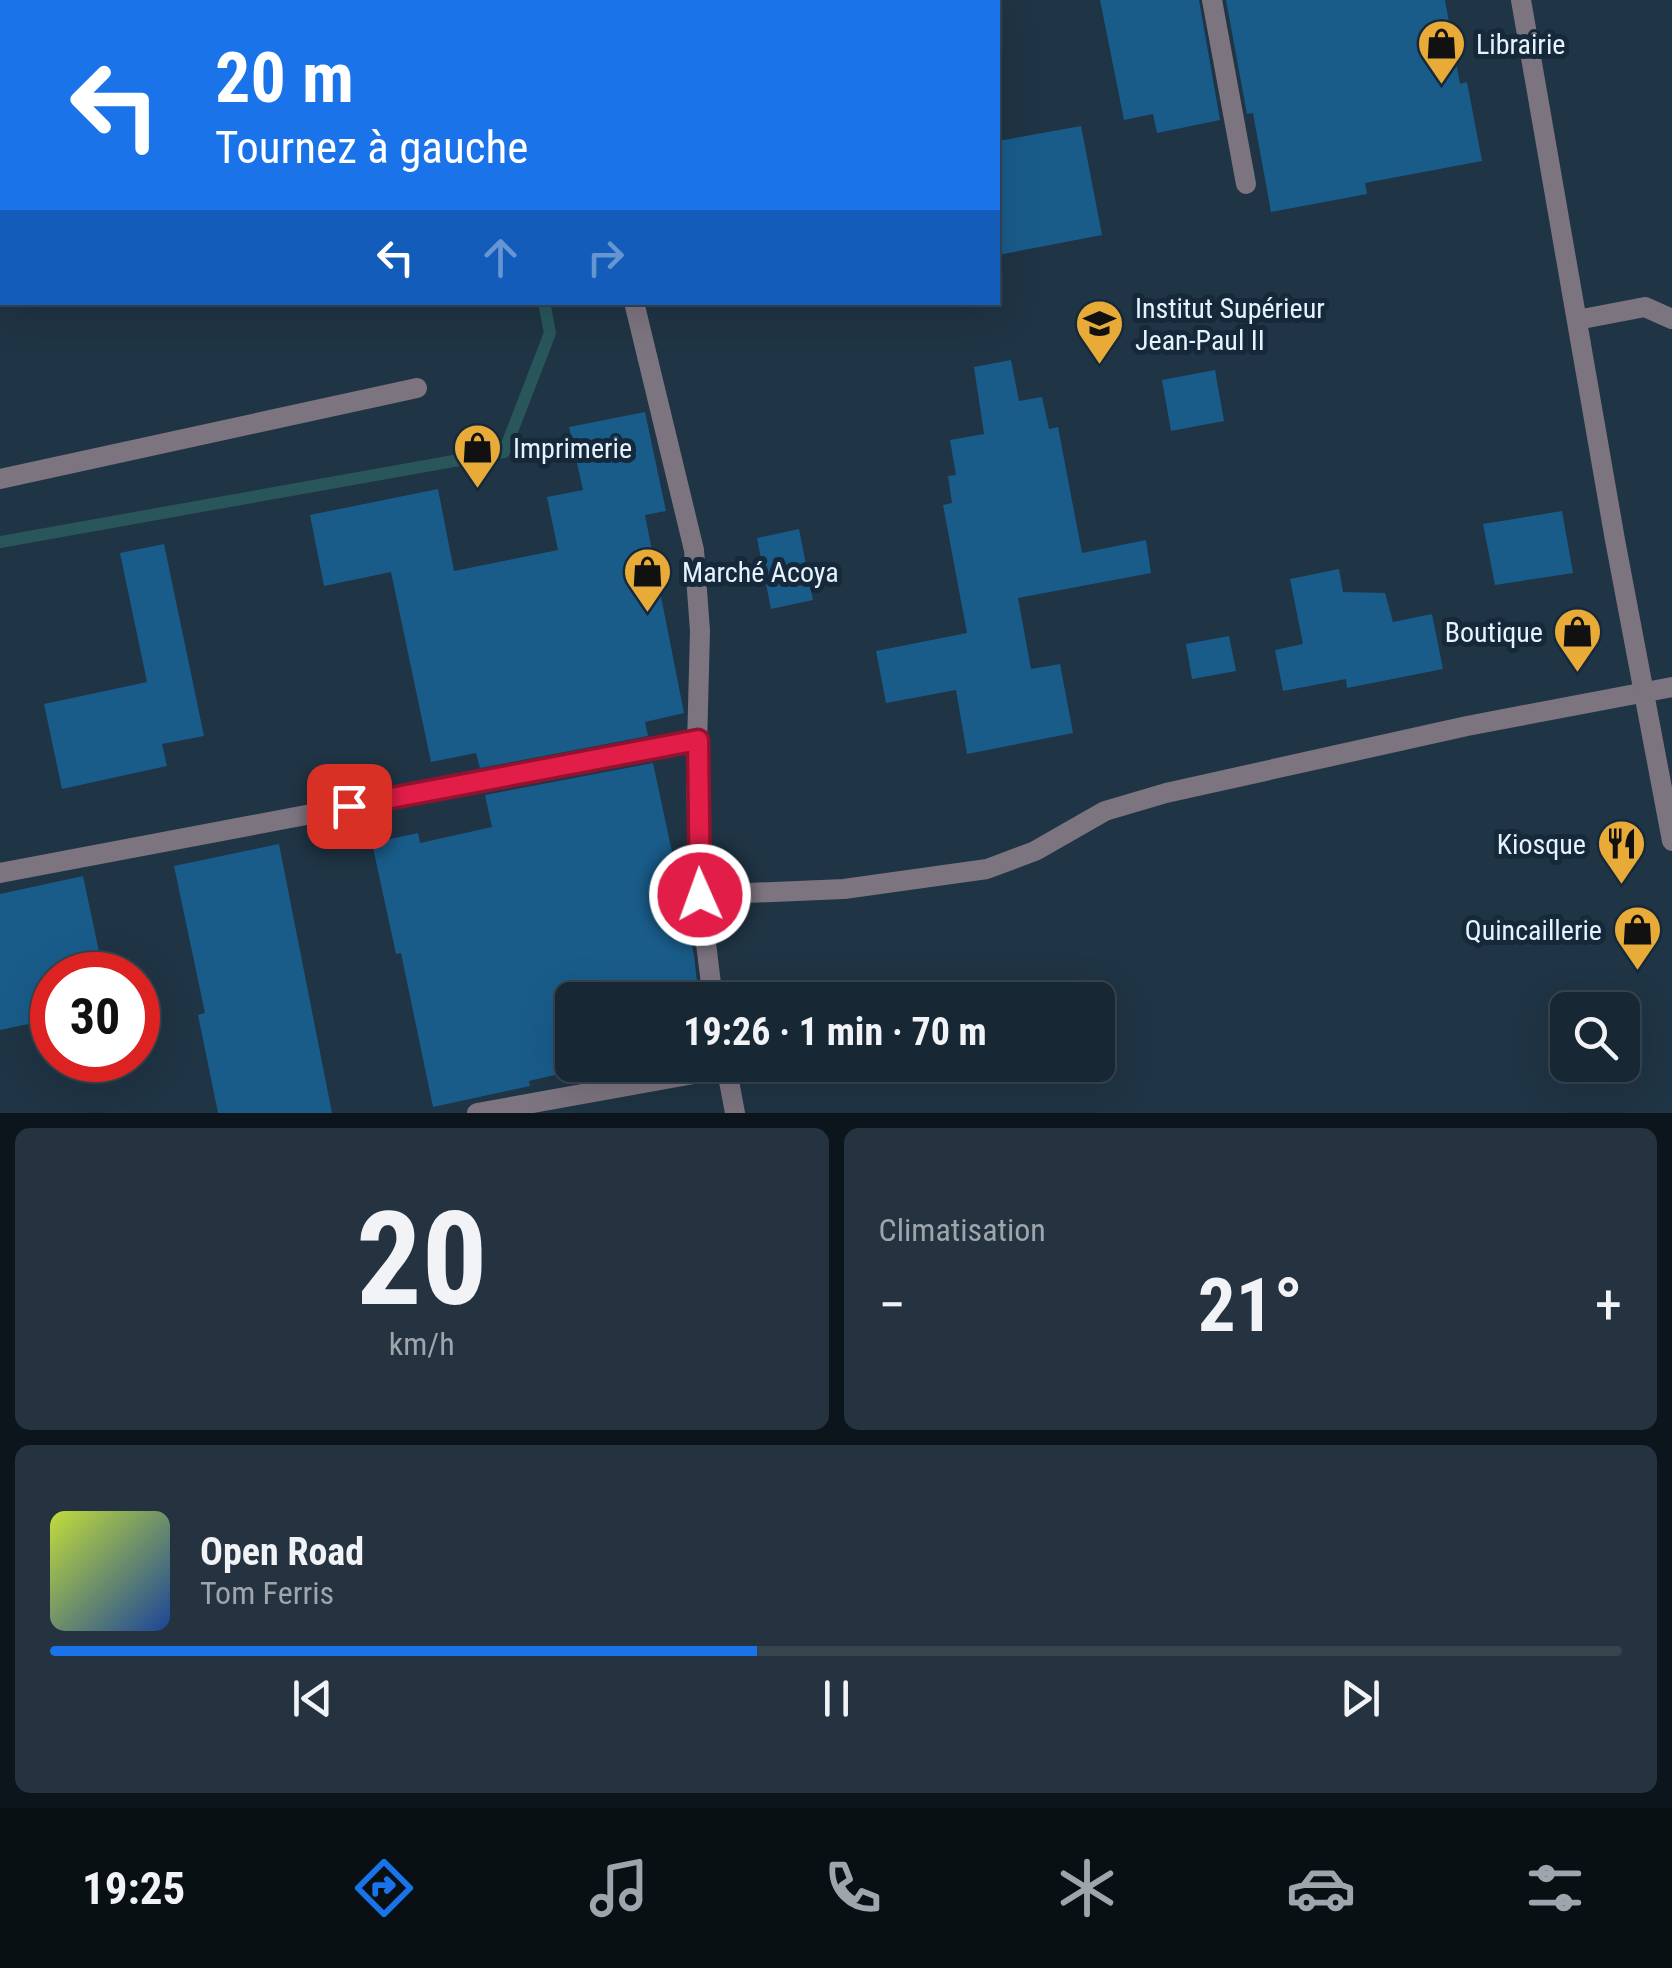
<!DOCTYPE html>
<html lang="fr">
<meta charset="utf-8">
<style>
body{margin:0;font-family:"Roboto Condensed",sans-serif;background:#24333f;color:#f1f3f6;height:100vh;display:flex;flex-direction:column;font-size:38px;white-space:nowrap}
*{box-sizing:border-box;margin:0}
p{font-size:32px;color:#9ea5ac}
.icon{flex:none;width:55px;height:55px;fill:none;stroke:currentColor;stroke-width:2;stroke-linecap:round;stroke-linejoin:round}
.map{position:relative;height:1113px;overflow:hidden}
.details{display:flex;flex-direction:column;gap:15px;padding:15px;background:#0d151c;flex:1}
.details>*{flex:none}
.banner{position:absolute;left:0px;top:0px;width:1000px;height:305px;box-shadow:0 10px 40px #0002,0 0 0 2px #36444e;background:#1a73e8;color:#fff;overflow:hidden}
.buttons{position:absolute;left:1550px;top:992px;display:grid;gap:20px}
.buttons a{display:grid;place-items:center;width:90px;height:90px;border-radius:15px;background:#172733;box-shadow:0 10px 40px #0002,0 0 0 2px #36444e;font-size:50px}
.speed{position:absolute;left:30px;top:952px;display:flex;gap:20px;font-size:50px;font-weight:700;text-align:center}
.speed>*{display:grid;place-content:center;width:130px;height:130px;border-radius:50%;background:#172733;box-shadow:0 10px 40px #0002,0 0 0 2px #36444e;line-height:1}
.speed .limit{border:15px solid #d22;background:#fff;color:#111}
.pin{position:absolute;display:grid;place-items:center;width:85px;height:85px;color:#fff;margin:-42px;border-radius:20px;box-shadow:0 5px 15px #0006}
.me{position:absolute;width:110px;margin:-55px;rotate:358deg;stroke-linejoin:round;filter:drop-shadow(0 0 8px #0008)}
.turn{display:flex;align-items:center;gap:35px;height:210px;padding:0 50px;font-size:45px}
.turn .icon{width:130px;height:130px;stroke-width:2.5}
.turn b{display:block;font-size:70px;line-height:85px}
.lanes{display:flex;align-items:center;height:95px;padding:0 50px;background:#0003;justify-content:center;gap:50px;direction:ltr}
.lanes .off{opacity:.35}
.big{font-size:75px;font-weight:700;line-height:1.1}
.details .tile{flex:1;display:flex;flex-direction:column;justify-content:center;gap:15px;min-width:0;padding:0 35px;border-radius:15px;background:#24333f}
.details .dial{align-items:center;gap:0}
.dial b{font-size:130px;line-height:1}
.song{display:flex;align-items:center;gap:30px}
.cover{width:120px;height:120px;border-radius:15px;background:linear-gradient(135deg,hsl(70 70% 55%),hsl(220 70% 35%))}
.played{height:10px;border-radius:5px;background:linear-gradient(90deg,#1a73e8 45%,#36444e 45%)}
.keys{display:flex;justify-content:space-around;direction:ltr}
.heat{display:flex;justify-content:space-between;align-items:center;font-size:55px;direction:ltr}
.details .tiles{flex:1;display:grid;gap:15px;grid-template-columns:1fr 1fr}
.tile:last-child{grid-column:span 2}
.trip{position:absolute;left:555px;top:982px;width:560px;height:100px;border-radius:15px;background:#172733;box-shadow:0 10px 40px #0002,0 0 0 2px #36444e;font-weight:700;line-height:100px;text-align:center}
.tab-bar{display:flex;height:160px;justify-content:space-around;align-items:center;background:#091014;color:#9ea5ac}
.tab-bar .icon{width:70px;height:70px}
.tab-bar .active{color:#1a73e8}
.tab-bar b{font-size:45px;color:#f1f3f6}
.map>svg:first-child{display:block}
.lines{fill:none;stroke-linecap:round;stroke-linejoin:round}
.stream{stroke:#29565b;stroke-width:12}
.building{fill:#195c8a}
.lane{stroke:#7c747f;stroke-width:20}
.street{stroke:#7c747f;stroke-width:20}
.route-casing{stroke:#92132f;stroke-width:25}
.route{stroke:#e11d48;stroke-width:18}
.labels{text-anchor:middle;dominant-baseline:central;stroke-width:10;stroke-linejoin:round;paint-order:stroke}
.poi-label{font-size:28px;fill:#e6f2fe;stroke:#15293a;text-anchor:start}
</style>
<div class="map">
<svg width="1672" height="1113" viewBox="0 0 1672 1113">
<rect width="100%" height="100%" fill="#1f3444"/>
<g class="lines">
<g class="stream">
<polyline points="479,0 479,2"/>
<polyline points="0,542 504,452 550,333 544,302"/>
</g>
</g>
<g class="building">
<polygon points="1100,0 1199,0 1220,120 1157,133 1153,114 1124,120"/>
<polygon points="1226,0 1445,0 1460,84 1467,82 1482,161 1365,183 1367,194 1271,212 1253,113 1247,114"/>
<polygon points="1081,126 1102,235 998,255 998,141"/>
<polygon points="1011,360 1019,401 1042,397 1049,429 1058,427 1082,553 1146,540 1151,573 1018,598 1031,669 1060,664 1073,733 967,754 956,690 886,703 876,651 967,633 943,505 952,503 948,476 956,475 950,440 984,434 974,367"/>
<polygon points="1215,370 1224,421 1171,431 1162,380"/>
<polygon points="645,412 666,511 645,515 684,713 645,722 648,736 480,768 476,753 431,762 391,572 324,586 310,515 438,489 454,571 558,550 547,497 583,490 569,427"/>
<polygon points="1562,511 1573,573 1495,585 1483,524"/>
<polygon points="799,529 813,600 771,609 757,538"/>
<polygon points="164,544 204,736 162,744 167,766 62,789 44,704 147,682 120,553"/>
<polygon points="1339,569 1343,592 1385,593 1393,622 1432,614 1443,669 1347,688 1346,679 1283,691 1275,650 1303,644 1290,579"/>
<polygon points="1229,636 1236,671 1192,679 1186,644"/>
<polygon points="653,763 694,955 699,1000 572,1000 572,1071 529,1081 530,1086 433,1107 401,953 396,954 372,843 418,833 420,843 492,827 485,795"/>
<polygon points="279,844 332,1113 218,1113 198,1015 205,1013 174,866"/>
<polygon points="83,876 104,975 52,975 52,1019 0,1030 0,894"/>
</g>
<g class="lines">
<g class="lane">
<polyline points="979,0 979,2"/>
<polyline points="1212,0 1246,184"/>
<polyline points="1577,320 1645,307 1672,319"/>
<polyline points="700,895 844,889 987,869 1035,851 1105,811 1166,793 1467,726 1672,687"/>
</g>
<g class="street">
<polyline points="82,0 82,2"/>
<polyline points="560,0 561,2"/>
<polyline points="1521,0 1615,540 1672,841"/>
<polyline points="409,2 423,0"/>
<polyline points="0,74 2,73"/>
<polyline points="634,302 694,550 700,631 696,783 700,895 713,1000"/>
<polyline points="0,479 417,388"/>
<polyline points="0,873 697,741"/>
<polyline points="726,1065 735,1113"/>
<polyline points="477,1113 727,1068"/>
</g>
</g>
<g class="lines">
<defs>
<polyline id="route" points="349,806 698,740 700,895"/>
</defs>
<use href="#route" class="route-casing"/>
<use href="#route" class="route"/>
</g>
<defs>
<symbol id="shop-pin" viewBox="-11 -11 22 30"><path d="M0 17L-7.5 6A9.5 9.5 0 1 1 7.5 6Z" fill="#e8ab37" stroke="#15293a"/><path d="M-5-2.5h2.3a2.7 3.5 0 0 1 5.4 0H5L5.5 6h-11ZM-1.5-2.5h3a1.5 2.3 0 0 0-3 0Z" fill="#111"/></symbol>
<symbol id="university-pin" viewBox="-11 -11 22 30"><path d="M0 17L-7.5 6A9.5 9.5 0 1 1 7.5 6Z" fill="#e8ab37" stroke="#15293a"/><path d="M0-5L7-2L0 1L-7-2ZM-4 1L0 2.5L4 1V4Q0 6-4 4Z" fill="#111"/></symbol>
<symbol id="restaurant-pin" viewBox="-11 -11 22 30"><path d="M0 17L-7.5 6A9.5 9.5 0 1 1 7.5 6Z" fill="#e8ab37" stroke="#15293a"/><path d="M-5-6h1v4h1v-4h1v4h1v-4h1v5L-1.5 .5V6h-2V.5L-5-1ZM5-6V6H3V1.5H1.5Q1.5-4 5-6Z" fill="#111"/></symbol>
</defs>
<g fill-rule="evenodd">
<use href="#shop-pin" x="1414" y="16" width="55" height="75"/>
<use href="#university-pin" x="1072" y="296" width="55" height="75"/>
<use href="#shop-pin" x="450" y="420" width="55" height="75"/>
<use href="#shop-pin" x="620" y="544" width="55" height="75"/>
<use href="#shop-pin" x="1550" y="604" width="55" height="75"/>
<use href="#restaurant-pin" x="1594" y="816" width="55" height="75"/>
<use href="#shop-pin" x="1610" y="902" width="55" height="75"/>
</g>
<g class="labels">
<g class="poi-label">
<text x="1476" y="44">Librairie</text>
<text x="1135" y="308">Institut Supérieur<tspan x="1135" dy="32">Jean-Paul II</tspan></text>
<text x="513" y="448">Imprimerie</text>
<text x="682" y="572">Marché Acoya</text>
<text x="1543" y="632" text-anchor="end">Boutique</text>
<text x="1586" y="844" text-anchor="end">Kiosque</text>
<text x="1602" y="930" text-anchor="end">Quincaillerie</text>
</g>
</g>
</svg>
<div class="buttons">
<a><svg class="icon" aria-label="search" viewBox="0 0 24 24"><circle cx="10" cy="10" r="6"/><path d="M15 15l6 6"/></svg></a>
</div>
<div class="speed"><div class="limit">30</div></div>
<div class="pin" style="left:349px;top:806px;background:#d93025"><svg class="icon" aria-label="arrive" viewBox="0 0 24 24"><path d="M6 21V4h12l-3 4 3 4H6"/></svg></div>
<svg class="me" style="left:700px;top:895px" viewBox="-20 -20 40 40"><circle r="17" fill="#e11d48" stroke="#fff" stroke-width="3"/><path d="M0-11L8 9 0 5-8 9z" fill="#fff"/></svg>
<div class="trip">19:26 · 1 min · 70 m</div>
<div class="banner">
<div class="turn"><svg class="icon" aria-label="left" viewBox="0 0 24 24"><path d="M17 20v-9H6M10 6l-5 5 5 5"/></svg><div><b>20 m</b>Tournez à gauche</div></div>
<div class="lanes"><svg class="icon" aria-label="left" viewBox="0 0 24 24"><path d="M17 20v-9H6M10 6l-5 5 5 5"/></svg><svg class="icon off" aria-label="ahead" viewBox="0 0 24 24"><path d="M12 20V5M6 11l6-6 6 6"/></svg><svg class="icon off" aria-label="right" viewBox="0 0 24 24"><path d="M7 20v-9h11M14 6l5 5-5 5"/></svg></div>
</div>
</div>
<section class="details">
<div class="tiles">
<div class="tile dial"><b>20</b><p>km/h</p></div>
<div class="tile"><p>Climatisation</p>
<div class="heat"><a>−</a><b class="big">21°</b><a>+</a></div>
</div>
<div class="tile">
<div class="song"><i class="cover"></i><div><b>Open Road</b><p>Tom Ferris</p></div></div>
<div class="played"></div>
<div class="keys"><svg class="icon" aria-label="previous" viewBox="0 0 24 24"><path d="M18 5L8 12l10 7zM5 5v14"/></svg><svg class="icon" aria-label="pause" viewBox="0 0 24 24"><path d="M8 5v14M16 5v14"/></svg><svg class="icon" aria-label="next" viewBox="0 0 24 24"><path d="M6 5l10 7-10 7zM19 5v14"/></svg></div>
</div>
</div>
</section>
<nav class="tab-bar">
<b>19:25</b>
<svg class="icon active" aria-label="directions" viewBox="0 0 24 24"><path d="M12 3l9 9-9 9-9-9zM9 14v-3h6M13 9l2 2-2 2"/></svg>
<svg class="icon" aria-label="music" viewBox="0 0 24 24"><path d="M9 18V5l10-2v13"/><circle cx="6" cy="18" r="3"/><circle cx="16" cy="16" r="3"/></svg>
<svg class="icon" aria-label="phone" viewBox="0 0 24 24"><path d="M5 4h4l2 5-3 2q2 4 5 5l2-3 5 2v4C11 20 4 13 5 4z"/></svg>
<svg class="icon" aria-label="climate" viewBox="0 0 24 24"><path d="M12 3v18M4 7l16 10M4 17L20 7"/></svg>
<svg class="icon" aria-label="car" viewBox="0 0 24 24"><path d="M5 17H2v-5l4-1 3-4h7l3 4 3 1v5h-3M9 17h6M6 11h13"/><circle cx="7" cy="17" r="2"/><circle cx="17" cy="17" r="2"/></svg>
<svg class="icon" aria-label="filters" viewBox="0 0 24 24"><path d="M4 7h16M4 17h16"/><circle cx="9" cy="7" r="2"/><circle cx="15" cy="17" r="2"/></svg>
</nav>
